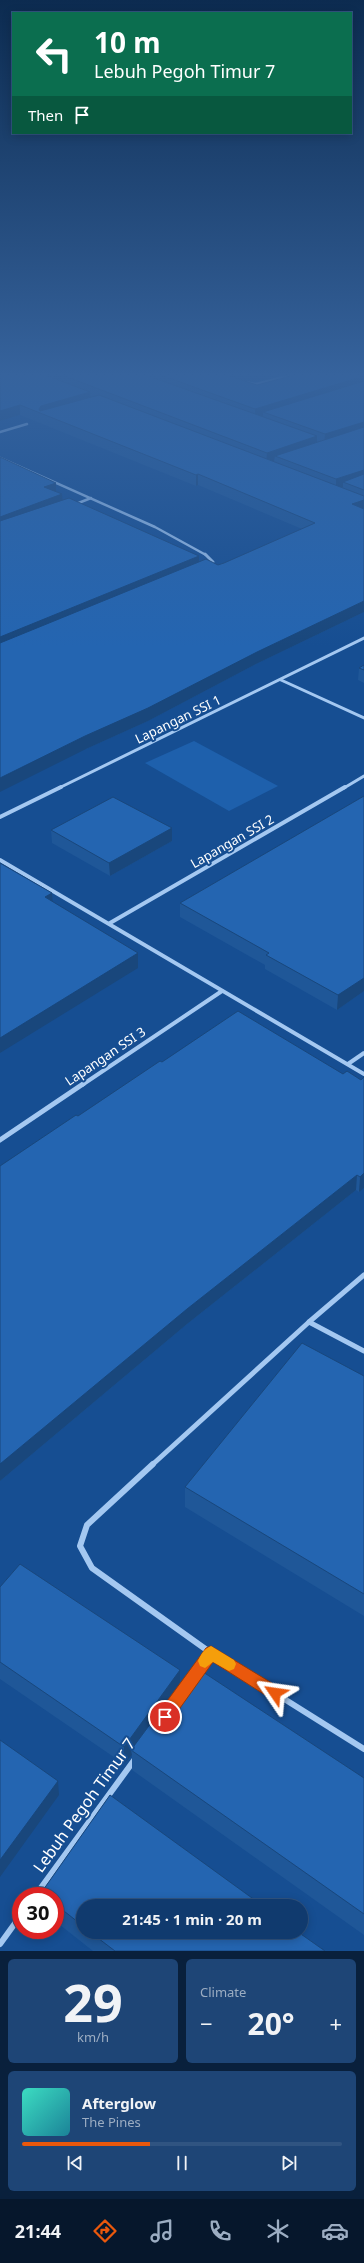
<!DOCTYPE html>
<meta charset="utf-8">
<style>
body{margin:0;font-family:"Noto Sans",sans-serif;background:#1e4576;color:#f1f3f6;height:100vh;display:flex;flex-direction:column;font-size:15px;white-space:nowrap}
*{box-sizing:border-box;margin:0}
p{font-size:13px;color:#9cadc2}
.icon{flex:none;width:22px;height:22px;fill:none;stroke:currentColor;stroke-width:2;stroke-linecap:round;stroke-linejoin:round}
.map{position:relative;height:1951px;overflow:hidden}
.sheet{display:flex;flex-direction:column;gap:8px;padding:8px;background:#09203c;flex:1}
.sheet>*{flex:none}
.banner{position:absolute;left:12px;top:12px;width:340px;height:122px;border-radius:0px;box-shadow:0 2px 10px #0003,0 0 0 1px #305481;background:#0b6e4f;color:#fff;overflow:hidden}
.speed{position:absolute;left:12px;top:1887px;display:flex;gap:8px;font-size:20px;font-weight:700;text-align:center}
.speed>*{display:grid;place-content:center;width:52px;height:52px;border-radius:50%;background:#103a6e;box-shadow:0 2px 10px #0003,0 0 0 1px #305481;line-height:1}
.speed .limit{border:6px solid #d22;background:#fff;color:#111}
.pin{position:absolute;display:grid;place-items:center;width:34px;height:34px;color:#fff;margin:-17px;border:2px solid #fff;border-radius:50%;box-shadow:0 1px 4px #0007}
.me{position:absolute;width:44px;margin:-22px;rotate:302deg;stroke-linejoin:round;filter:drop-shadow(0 0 3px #0008)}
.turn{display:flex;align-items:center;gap:14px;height:84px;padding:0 16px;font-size:18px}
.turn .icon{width:52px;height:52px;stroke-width:2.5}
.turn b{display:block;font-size:28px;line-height:34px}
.then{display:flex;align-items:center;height:38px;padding:0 16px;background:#0003;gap:8px;font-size:15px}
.big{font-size:30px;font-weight:700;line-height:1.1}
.sheet .card{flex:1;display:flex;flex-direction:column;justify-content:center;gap:6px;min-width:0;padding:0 14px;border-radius:6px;background:#1e4576}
.sheet .dial{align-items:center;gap:0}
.dial b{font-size:52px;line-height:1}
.song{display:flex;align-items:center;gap:12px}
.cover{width:48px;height:48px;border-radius:6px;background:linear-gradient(135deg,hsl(170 70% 55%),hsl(190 70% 35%))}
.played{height:4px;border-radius:2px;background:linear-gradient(90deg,#ea580c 40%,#305481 40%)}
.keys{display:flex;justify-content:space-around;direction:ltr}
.heat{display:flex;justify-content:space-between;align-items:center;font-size:22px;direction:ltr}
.sheet .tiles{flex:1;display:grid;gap:8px;grid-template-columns:1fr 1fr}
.card:last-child{grid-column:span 2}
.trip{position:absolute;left:76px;top:1899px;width:232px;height:40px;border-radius:20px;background:#103a6e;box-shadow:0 2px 10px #0003,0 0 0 1px #305481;font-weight:700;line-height:40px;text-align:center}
.menu{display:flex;height:64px;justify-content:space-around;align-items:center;background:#06172c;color:#9cadc2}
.menu .icon{width:28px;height:28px}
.menu .on{color:#ea580c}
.menu b{font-size:18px;color:#f1f3f6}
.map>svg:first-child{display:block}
.green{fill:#1e60ac}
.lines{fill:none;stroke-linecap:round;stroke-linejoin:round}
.street-far4{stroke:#a4c8f1;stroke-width:2.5}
.street-far3{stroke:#a4c8f1;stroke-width:3}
.street-far2{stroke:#a4c8f1;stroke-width:4}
.street-far1{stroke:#a4c8f1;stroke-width:5}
.street{stroke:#a4c8f1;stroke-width:6}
.wall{fill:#1f5798}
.shaded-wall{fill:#19477c}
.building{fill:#2465b1;stroke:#19477c}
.route{fill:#ea580c;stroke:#983908}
.slow{fill:#f59e0b}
.labels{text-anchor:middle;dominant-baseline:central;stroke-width:4;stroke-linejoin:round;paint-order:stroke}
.street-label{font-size:13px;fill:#fff;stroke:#164e92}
.near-street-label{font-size:16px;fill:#fff;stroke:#164e92}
</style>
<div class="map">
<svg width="364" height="1951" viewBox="0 0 364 1951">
<rect width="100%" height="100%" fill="#164e92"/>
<polygon class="green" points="194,741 278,786 229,811 145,763"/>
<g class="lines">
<g class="street-far4">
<polyline points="245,382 256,384 299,373"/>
<polyline points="0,432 27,424"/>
<polyline points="0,458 155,527 206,555"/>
<polyline points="76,504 91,498"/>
</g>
<g class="street-far3">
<polyline points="205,554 213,562 210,564"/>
<polyline points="281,680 364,718"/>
<polyline points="59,788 364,638"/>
<polyline points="344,788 364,776"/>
</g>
<g class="street-far2">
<polyline points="0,817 61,787"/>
<polyline points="0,860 364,1074"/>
<polyline points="110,923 345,787"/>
<polyline points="348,1064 364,1053"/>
<polyline points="82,1085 222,991"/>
</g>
<g class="street-far1">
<polyline points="0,1140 83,1084"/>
<polyline points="309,1322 364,1351"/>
<polyline points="152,1465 309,1322 364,1275"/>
</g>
<g class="street">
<polyline points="153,1464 87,1525 80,1546 92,1568 211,1653 364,1749"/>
<polyline points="191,1680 211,1653"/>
<polyline points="35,1896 135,1759"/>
<polyline points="0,1944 21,1915"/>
</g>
</g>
<g class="wall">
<polygon points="0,373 220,373 257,385 364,373 364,612 256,664 148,721 86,749 56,492 62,494 62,500 199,556 199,562 218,565 224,563 302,529 198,485 196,486 20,415 0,421"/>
<polygon points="364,665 364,683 358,680 359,668"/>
<polygon points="364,796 364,991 337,1010 265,969 265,965 180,917 180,903"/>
<polygon points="51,830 172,841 110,876 52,843"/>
<polygon points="162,1062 343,1074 361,1080 364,1077 364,1188 359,1192 356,1190 187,1324 0,1481 0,1166"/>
<polygon points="364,1376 364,1616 185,1507 185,1487"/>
<polygon points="0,1587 180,1684 198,1680 364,1778 364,1935 132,1770 132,1755 124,1764 0,1679"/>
<polygon points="110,1795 263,1906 83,1906 83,1932 298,1932 325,1951 93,1951 55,1921 55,1896 41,1896 41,1893"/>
</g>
<g class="shaded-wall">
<polygon points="53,373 92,373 62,375 62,379 53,381"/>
<polygon points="364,376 364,386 263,412 263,416 255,419 255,409"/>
<polygon points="90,392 91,402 39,413 39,409 41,406"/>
<polygon points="20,405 20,415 0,421 0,411"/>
<polygon points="364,422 364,432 324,444 325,434"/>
<polygon points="317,436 317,447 275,456 274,461 266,463 267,453"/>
<polygon points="364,470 364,480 343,482 343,487 336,490 336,479"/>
<polygon points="198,474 198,485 196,486 196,475"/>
<polygon points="56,483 56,494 44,487"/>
<polygon points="62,494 63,505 0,528 0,517"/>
<polygon points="364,500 364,510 352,504"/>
<polygon points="199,556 199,567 0,650 0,637"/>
<polygon points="364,601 364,612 256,664 148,721 86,749 0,792 0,778 257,652"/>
<polygon points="172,828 172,841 110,876 109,863"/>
<polygon points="52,893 53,907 45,897"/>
<polygon points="138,953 138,968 0,1053 0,1038"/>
<polygon points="364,978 364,991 337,1010 338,995"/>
<polygon points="364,1173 364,1188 359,1192 360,1177"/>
<polygon points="357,1175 356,1190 187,1324 0,1481 0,1464 187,1309"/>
<polygon points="180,1670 180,1688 131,1750 132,1755 124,1764 124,1747"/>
<polygon points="58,1781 59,1795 0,1877 0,1860"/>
</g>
<g class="building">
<polygon points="0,373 40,373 90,392 41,406 39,409 40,411 99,395 364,496 364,500 352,504 364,509 364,601 257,652 148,708 85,736 0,778 0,643 206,559 218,565 224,563 315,523 198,474 196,475 20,405 0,411"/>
<polygon points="73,373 140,373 317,436 267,453 62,375"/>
<polygon points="155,373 220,373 257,385 302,373 364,373 364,376 255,409"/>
<polygon points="364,381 364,422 325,434 263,412"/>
<polygon points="364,427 364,470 336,479 275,456"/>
<polygon points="0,457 56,483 44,487 62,494 0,517"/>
<polygon points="364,474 364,490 343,482"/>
<polygon points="69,498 199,556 0,637 0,521"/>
<polygon points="364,665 364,670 359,668"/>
<polygon points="364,796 364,978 338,995 266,955 269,953 180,903"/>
<polygon points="113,797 172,828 109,863 51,830"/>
<polygon points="0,863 52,893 45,897 138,953 0,1038"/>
<polygon points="238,1011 343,1074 347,1071 361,1080 364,1077 364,1173 360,1177 357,1175 187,1309 0,1464 0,1166 76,1115 78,1116 160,1061 162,1062"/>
<polygon points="302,1343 364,1376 364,1594 185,1487"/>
<polygon points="20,1564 180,1670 124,1747 0,1662 0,1587"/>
<polygon points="203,1672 364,1778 364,1914 131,1750 188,1673 198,1680"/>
<polygon points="0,1740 58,1781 0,1860"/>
<polygon points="110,1795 263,1906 83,1906 83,1926 55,1904 55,1896 44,1896 41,1893"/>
<polygon points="90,1932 298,1932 325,1951 115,1951"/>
</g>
<linearGradient id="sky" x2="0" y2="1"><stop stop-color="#0c2b50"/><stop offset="0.58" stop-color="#36639d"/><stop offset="1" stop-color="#36639d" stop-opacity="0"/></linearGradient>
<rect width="364" height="646" fill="url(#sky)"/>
<polygon class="route" points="211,1646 280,1688 282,1693 280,1698 275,1700 270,1698 213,1662 170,1722 165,1724 159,1722 157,1717 159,1712 206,1648"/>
<path class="slow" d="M 211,1646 L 234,1660 L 236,1664 L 234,1669 L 229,1671 L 213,1662 L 205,1668 L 200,1666 L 198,1661 C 201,1654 204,1649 211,1646 Z"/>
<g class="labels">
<g class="street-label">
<text transform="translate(178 719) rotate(-26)">Lapangan SSI 1</text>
<text transform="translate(232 841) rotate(-30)">Lapangan SSI 2</text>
<text transform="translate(105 1056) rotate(-34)">Lapangan SSI 3</text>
</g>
<g class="near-street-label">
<text transform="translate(84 1805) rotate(-54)">Lebuh Pegoh Timur 7</text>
</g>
</g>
</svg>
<div class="speed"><div class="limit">30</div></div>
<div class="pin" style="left:165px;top:1717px;background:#d93025"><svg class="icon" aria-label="arrive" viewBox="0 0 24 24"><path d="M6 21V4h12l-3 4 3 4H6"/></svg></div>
<svg class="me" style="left:275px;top:1693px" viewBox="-20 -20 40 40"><path d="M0-17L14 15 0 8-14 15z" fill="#ea580c" stroke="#fff" stroke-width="4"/></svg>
<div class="trip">21:45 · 1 min · 20 m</div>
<div class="banner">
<div class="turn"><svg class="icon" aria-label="left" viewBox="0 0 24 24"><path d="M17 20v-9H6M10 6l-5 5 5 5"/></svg><div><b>10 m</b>Lebuh Pegoh Timur 7</div></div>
<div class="then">Then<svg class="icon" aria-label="arrive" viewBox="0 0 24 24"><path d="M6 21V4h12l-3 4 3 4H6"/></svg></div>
</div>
</div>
<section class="sheet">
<div class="tiles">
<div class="card dial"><b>29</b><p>km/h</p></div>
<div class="card"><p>Climate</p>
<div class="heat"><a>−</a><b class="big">20°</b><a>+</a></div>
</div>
<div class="card">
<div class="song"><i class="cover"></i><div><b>Afterglow</b><p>The Pines</p></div></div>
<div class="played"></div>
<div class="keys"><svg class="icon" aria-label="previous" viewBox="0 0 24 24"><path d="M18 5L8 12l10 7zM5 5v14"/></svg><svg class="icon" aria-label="pause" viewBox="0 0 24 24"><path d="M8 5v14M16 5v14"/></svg><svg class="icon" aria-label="next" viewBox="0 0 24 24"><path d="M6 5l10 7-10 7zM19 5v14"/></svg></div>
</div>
</div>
</section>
<nav class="menu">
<b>21:44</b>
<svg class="icon on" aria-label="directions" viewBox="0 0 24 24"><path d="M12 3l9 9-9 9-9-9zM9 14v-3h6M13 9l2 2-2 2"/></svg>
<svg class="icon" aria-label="music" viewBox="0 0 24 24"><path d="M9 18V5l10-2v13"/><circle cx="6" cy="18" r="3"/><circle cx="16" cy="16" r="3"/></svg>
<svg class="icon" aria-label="phone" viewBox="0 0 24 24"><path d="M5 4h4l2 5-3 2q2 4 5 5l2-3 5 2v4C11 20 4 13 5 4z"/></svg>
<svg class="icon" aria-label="climate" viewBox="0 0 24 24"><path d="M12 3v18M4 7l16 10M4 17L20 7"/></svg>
<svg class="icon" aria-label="car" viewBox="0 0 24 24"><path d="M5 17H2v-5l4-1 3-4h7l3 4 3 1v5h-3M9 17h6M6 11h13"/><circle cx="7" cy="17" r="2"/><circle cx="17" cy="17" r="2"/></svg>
</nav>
